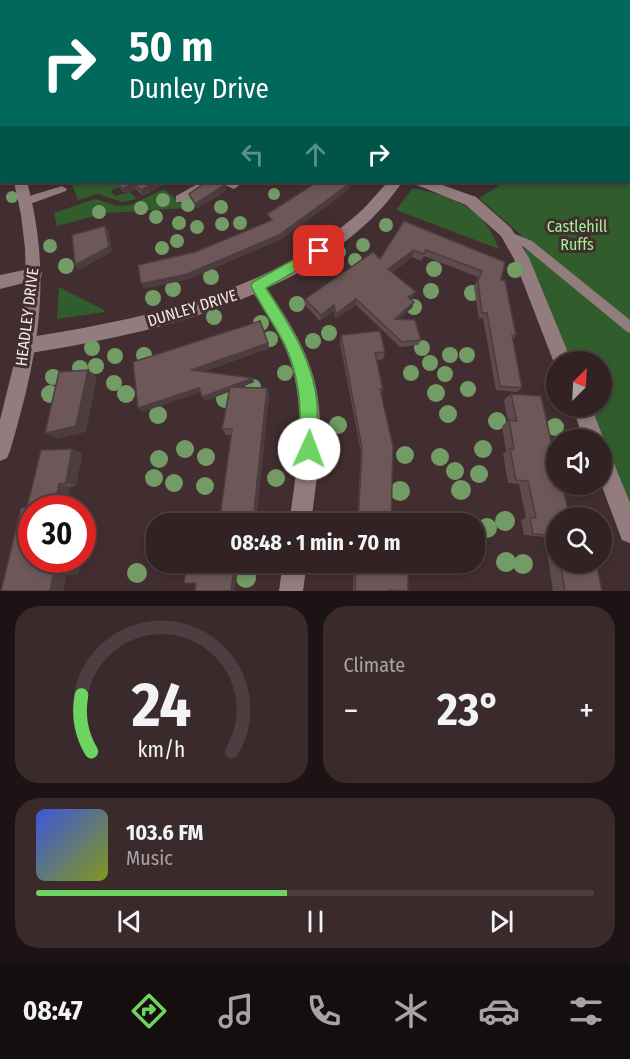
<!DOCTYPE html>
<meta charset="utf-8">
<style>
body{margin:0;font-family:"Fira Sans Condensed",sans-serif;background:#3a2a2c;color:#f1f3f6;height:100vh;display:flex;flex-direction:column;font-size:22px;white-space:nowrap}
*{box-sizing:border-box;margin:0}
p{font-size:20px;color:#a8a4a6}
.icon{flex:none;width:33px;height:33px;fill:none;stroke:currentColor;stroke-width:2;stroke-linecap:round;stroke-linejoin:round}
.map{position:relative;height:591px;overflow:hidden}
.sheet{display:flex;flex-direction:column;gap:15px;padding:15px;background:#1c1314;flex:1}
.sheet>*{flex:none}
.hud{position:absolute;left:0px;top:0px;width:630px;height:183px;box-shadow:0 3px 9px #0003,0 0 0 2px #4d3f41;background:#00695c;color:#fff;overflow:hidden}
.needle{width:39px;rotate:24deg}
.tools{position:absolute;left:546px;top:351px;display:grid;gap:12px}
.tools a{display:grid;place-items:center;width:66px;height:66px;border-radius:50%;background:#322224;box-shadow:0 3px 9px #0003,0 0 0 2px #4d3f41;font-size:30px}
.speed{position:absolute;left:18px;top:495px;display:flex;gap:12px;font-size:30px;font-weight:700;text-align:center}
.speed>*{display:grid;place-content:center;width:78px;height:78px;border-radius:50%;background:#322224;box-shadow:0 3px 9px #0003,0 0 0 2px #4d3f41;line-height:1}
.speed .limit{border:9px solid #d22;background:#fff;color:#111}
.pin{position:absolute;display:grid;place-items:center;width:51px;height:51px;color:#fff;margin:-26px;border-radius:12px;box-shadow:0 3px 9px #0006}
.me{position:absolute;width:66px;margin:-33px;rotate:2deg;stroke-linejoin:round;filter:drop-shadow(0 0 4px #0008)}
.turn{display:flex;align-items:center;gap:21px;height:126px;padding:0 30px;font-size:27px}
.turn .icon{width:78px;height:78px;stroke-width:2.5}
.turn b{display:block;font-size:42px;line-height:51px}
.lanes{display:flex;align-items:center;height:57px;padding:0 30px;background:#0003;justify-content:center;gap:30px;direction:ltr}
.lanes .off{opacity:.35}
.big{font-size:45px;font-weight:700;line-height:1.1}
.sheet .widget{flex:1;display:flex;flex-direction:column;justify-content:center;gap:9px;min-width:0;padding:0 21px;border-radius:24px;background:#3a2a2c}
.sheet .dial{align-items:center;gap:0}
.dial svg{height:156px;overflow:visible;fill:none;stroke:#4d3f41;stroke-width:7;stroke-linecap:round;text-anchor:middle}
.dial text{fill:#f1f3f6;stroke:none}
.song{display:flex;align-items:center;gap:18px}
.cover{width:72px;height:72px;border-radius:9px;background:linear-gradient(135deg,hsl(230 70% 55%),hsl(70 70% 35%))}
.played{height:6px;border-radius:3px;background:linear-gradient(90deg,#6dd361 45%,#4d3f41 45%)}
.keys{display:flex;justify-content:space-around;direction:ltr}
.heat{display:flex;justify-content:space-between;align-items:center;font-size:33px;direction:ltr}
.sheet .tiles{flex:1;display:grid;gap:15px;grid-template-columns:1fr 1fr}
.widget:last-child{grid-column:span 2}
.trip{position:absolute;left:146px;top:513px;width:339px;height:60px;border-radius:24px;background:#322224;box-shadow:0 3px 9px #0003,0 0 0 2px #4d3f41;font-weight:700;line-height:60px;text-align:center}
.tabs{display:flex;height:96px;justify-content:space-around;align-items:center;background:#140e0e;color:#a8a4a6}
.tabs .icon{width:42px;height:42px}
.tabs .active{color:#6dd361}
.tabs b{font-size:27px;color:#f1f3f6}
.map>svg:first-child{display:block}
.green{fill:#315d2c}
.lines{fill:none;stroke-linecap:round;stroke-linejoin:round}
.service{fill:#937c7e;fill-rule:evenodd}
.minor{fill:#937c7e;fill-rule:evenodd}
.tertiary{fill:#937c7e;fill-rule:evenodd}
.tree{fill:#739b65}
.wall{fill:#5e4b4d}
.shaded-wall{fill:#4c3d3e}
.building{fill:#6d5759;stroke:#4c3d3e;stroke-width:1.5}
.route{fill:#6dd361;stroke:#47893f;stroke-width:1.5}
.labels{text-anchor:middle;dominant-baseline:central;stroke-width:6;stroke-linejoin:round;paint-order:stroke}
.park-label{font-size:16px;fill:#9bf490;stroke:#422e30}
.street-label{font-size:16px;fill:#f4e7e8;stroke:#422e30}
</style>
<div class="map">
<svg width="630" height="591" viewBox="0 0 630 591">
<rect width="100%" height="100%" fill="#422e30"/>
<g class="green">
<polygon points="572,0 630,0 630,504 590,407 602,406 602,362 571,361 525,251 521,235 479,198 499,186 501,182 628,182 628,2"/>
<polygon points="71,182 119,182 122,185 111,191 115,196 130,192 137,199 122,202 98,194 78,200"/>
<path d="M 413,188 C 434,192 467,202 482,219 C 489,227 495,239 499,249 L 396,210 Z"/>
<polygon points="164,189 186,208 106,213 57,226 54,213 95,199 118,206 131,205"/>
<polygon points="59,287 104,310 105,312 57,319"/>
</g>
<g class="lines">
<g class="service">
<polygon points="495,0 504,0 492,2"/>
<polygon points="201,182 213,182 184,202 176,202 176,196"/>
<polygon points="62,186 67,189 66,191 27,205 22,201 23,198"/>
<polygon points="510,232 532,241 630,320 630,333 626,331 524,247 506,239 505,236 506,233"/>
</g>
<g class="minor">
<rect x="0" y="52" width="2" height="6"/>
<polygon points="224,182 239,182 241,184 234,189 225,185"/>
<path d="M 388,182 L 402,182 C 373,227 316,267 267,288 C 284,314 301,339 311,369 C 328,418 317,473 311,524 L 289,524 C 297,466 309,406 286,350 C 278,331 265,313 254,294 C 181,326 103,341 25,354 L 19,352 L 16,346 L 19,340 L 25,338 C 142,319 260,296 353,218 C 366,208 376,194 388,182 Z"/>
<polygon points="416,182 434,182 476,197 511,228 529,258 572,362 556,362 556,368 514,259 501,236 466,205 417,185"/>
<polygon points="34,268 40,269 42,274 40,279 0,289 0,275"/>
<polygon points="572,406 591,406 604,440 602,446 602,440 584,440"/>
<polygon points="602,448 609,451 630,503 630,543 622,540 601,484"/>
<polygon points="283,562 307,562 303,591 279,591"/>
</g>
<g class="tertiary">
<rect x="0" y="139" width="2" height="10"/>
<path d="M 14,182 L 27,182 C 53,278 38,357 10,451 L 7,458 L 0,461 L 0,420 L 17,351 L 26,282 L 25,248 L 21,215 Z"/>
</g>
</g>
<g class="tree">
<circle cx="274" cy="194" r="6"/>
<circle cx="12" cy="197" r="6"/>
<circle cx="163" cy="200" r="7"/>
<circle cx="188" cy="205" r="7"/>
<circle cx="221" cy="207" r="7"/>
<circle cx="141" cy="208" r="7"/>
<circle cx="99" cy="212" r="7"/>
<circle cx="156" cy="217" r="7"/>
<circle cx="179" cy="223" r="7"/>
<circle cx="240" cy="223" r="7"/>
<circle cx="222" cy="224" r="7"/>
<circle cx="386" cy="225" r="7"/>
<circle cx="197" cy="227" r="7"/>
<circle cx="319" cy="239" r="7"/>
<circle cx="177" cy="241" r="7"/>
<circle cx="363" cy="245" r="7"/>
<circle cx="50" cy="246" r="7"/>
<circle cx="162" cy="248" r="7"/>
<circle cx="339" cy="252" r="7"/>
<circle cx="355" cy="260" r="7"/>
<circle cx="66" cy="266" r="8"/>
<circle cx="434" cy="269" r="8"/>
<circle cx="515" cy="270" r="8"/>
<circle cx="211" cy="277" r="8"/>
<circle cx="173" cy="289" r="8"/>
<circle cx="431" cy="291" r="8"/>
<circle cx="472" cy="293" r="8"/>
<circle cx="153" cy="298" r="8"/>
<circle cx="297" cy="304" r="8"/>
<circle cx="414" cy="307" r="8"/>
<circle cx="214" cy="317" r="8"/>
<circle cx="261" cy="323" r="8"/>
<circle cx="329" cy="333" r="8"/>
<circle cx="270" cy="339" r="8"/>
<circle cx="313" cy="341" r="8"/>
<circle cx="92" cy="348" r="8"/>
<circle cx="422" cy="348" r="8"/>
<circle cx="144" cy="355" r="8"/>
<circle cx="450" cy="355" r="8"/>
<circle cx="467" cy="355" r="8"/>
<circle cx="115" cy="356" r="8"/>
<circle cx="430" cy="363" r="8"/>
<circle cx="96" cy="366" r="8"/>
<circle cx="80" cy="368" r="8"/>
<circle cx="285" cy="373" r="8"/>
<circle cx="411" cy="373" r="8"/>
<circle cx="445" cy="374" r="8"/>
<circle cx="53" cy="377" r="8"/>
<circle cx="114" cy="383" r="8"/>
<circle cx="253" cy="387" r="8"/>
<circle cx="468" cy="389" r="8"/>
<circle cx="436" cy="393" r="9"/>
<circle cx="50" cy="394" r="9"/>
<circle cx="126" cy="394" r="9"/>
<circle cx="225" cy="399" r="9"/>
<circle cx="448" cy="414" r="9"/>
<circle cx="158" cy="415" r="9"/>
<circle cx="497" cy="421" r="9"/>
<circle cx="338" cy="425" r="9"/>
<circle cx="555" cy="427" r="9"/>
<circle cx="185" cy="449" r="9"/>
<circle cx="483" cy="449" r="9"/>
<circle cx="405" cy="455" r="9"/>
<circle cx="206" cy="457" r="9"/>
<circle cx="440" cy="457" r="9"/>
<circle cx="159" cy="459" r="9"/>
<circle cx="455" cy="471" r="9"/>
<circle cx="479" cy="474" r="9"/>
<circle cx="154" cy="478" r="9"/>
<circle cx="276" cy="478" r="9"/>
<circle cx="174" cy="483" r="9"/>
<circle cx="205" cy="486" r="9"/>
<circle cx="461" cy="490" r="10"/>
<circle cx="400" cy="491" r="10"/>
<circle cx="505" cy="521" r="10"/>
<circle cx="487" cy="528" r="10"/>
<circle cx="506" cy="562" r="10"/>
<circle cx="523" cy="564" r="10"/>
<circle cx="137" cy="573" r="10"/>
<circle cx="246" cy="578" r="10"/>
</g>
<g class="wall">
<polygon points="113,182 160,182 162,185 143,196 136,189 126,194"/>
<polygon points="404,221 501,280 516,335 513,340 522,388 517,392 496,390 483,318 479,319 474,287 478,277 424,256 421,261 412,257 392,272 413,298 411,300 412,308 399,319 421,340 418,345 400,347 356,305 335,319 334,311 320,321 305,305 305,299 380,259"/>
<polygon points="341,335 385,352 383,359 377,360 383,389 381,393 391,524 357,524 361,452 340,343"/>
<polygon points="268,343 269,348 203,372 254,382 242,387 267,388 269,395 256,523 219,524 231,435 226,435 222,429 229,392 205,401 201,392 142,412 133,362"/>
<polygon points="511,394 556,518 556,562 596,562 602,591 553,591 545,537 524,535 521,520 526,518 519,484 508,483 503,454 506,452 502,426 508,421 504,400"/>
<polygon points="72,449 82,454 76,486 70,487 32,508 79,574 66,575 63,591 1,591 27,507"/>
<polygon points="354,562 390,562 390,591 353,591"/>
</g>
<g class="shaded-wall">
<polygon points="156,182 160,182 162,185 143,196 141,190"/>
<polygon points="350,182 354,182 345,193 280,240 189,279 144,289 141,284"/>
<polygon points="133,183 136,189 126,194 123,189"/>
<polygon points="225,185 226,191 197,209 195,204"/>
<polygon points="105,226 109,231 112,252 79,270 75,265"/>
<polygon points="414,250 412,257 387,275 388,269"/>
<polygon points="416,292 413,298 406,303 408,297"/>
<polygon points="356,299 356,305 335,319 336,314"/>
<polygon points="414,302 412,308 393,325 395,319"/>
<polygon points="334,305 334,311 320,321 321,315"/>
<polygon points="268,343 269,348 194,375 191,370"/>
<polygon points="88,370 97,377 86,432 56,439 45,433"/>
<polygon points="253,378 254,382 205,401 202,397"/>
<polygon points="199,388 202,392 142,412 138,408"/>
<polygon points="267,388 269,395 256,523 253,521"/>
<polygon points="72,449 82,454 76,486 66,483"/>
<polygon points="59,484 70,487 66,508 54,508"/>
<polygon points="82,537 85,537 82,551"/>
<polygon points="70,560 81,560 79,574 67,574"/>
<polygon points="235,562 239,562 235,591 231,591"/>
<polygon points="66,575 63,591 50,591 53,576"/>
</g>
<g class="building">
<polygon points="0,0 484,0 483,2 2,2 2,39 0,39"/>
<polygon points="512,0 572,0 573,2 513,2"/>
<polygon points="116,182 156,182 141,190 133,183 123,189"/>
<polygon points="206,182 221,182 225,185 195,204 189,194"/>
<polygon points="317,182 323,182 326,183 327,182 350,182 345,187 279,235 187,274 141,284 138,265 195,252 272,220 267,214"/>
<polygon points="404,221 505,262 501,280 505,280 516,335 512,335 522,388 500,386 487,313 482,313 478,281 482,271 426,250 423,254 414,250 388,269 416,292 408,297 414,302 395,319 415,320 421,340 402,342 356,299 336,314 334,305 321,315 305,299 373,252 380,259"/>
<polygon points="105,226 109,247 75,265 72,235"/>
<polygon points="260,321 268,343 191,370 253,378 202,397 199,388 138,408 133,362"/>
<polygon points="380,331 385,352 375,353 383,389 380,389 393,446 391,524 358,524 362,448 341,335"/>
<polygon points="88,370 76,426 45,433 59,372"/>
<polygon points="230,387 267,388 253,521 245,521 244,524 219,524 232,429 222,429"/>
<polygon points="511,394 541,396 556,463 556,484 562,484 570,518 556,518 556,539 556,536 533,534 530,518 536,518 528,481 516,480 510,449 514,449 509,420 517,421"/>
<polygon points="72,449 66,483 59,484 54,508 32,508 32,560 70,560 67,574 53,576 50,591 1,591 21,508 27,507 41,450"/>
<polygon points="187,562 235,562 231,591 195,591 196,583 184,583"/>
<polygon points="356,562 390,562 408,565 408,591 390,590 390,591 355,591"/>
<polygon points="560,562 596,562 602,591 565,591"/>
</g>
<path class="route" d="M 319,246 L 326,251 L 324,255 L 266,288 C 288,323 313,359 317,402 C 318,417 317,433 317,449 L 315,455 L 309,457 L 303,455 L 300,449 C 301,411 301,378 284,343 C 274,324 261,306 251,286 L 253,282 Z"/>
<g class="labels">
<g class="park-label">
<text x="577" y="226">Castlehill<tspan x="577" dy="18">Ruffs</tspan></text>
</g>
<g class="street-label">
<text transform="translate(192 308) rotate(-17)">DUNLEY DRIVE</text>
<text transform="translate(27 317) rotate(-83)">HEADLEY DRIVE</text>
</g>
</g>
</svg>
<div class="tools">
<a><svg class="needle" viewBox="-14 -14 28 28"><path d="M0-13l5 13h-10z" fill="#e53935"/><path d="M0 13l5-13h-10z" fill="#a8a4a6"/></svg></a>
<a><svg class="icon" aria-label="sound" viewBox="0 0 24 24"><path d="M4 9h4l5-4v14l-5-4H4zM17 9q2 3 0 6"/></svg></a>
<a><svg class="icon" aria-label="search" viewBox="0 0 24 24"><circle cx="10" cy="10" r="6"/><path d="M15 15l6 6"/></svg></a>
</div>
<div class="speed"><div class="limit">30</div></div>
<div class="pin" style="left:319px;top:251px;background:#d93025"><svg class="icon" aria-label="arrive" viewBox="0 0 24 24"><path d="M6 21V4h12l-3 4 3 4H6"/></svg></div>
<svg class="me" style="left:309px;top:449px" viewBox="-20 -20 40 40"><circle r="19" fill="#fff"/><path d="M0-13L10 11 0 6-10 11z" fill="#6dd361"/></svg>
<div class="trip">08:48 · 1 min · 70 m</div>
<div class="hud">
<div class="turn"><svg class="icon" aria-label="right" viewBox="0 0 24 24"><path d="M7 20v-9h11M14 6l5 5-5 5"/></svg><div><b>50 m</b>Dunley Drive</div></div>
<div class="lanes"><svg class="icon off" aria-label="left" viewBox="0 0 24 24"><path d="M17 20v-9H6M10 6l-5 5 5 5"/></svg><svg class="icon off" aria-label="ahead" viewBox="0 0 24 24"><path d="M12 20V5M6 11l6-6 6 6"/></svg><svg class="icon" aria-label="right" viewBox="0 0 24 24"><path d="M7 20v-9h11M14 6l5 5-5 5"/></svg></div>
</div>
</div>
<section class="sheet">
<div class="tiles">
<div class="widget dial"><svg viewBox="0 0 100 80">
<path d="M14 69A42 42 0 1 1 86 69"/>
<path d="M14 69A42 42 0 0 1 9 40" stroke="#6dd361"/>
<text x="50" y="56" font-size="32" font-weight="700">24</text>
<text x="50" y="72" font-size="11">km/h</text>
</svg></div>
<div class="widget"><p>Climate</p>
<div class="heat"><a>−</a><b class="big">23°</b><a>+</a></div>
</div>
<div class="widget">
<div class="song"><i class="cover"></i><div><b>103.6 FM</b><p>Music</p></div></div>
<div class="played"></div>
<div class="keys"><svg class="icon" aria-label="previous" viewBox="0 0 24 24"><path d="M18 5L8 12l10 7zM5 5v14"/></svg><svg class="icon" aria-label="pause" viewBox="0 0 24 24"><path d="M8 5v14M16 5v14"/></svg><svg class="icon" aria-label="next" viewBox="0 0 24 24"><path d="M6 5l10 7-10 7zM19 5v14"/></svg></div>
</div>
</div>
</section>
<nav class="tabs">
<b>08:47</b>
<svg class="icon active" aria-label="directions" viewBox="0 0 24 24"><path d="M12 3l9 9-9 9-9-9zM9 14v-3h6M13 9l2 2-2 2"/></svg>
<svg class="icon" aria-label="music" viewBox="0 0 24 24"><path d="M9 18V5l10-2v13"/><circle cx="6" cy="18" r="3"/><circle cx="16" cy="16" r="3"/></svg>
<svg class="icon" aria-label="phone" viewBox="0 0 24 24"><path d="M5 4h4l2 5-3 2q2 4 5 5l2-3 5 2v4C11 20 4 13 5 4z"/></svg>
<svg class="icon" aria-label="climate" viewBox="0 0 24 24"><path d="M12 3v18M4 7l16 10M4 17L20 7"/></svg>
<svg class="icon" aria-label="car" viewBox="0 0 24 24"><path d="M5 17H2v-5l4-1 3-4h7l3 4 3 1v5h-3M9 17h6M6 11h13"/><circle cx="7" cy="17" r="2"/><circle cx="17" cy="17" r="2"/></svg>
<svg class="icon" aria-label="filters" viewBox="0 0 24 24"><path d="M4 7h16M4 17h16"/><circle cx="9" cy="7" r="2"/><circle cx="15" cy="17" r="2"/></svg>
</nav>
